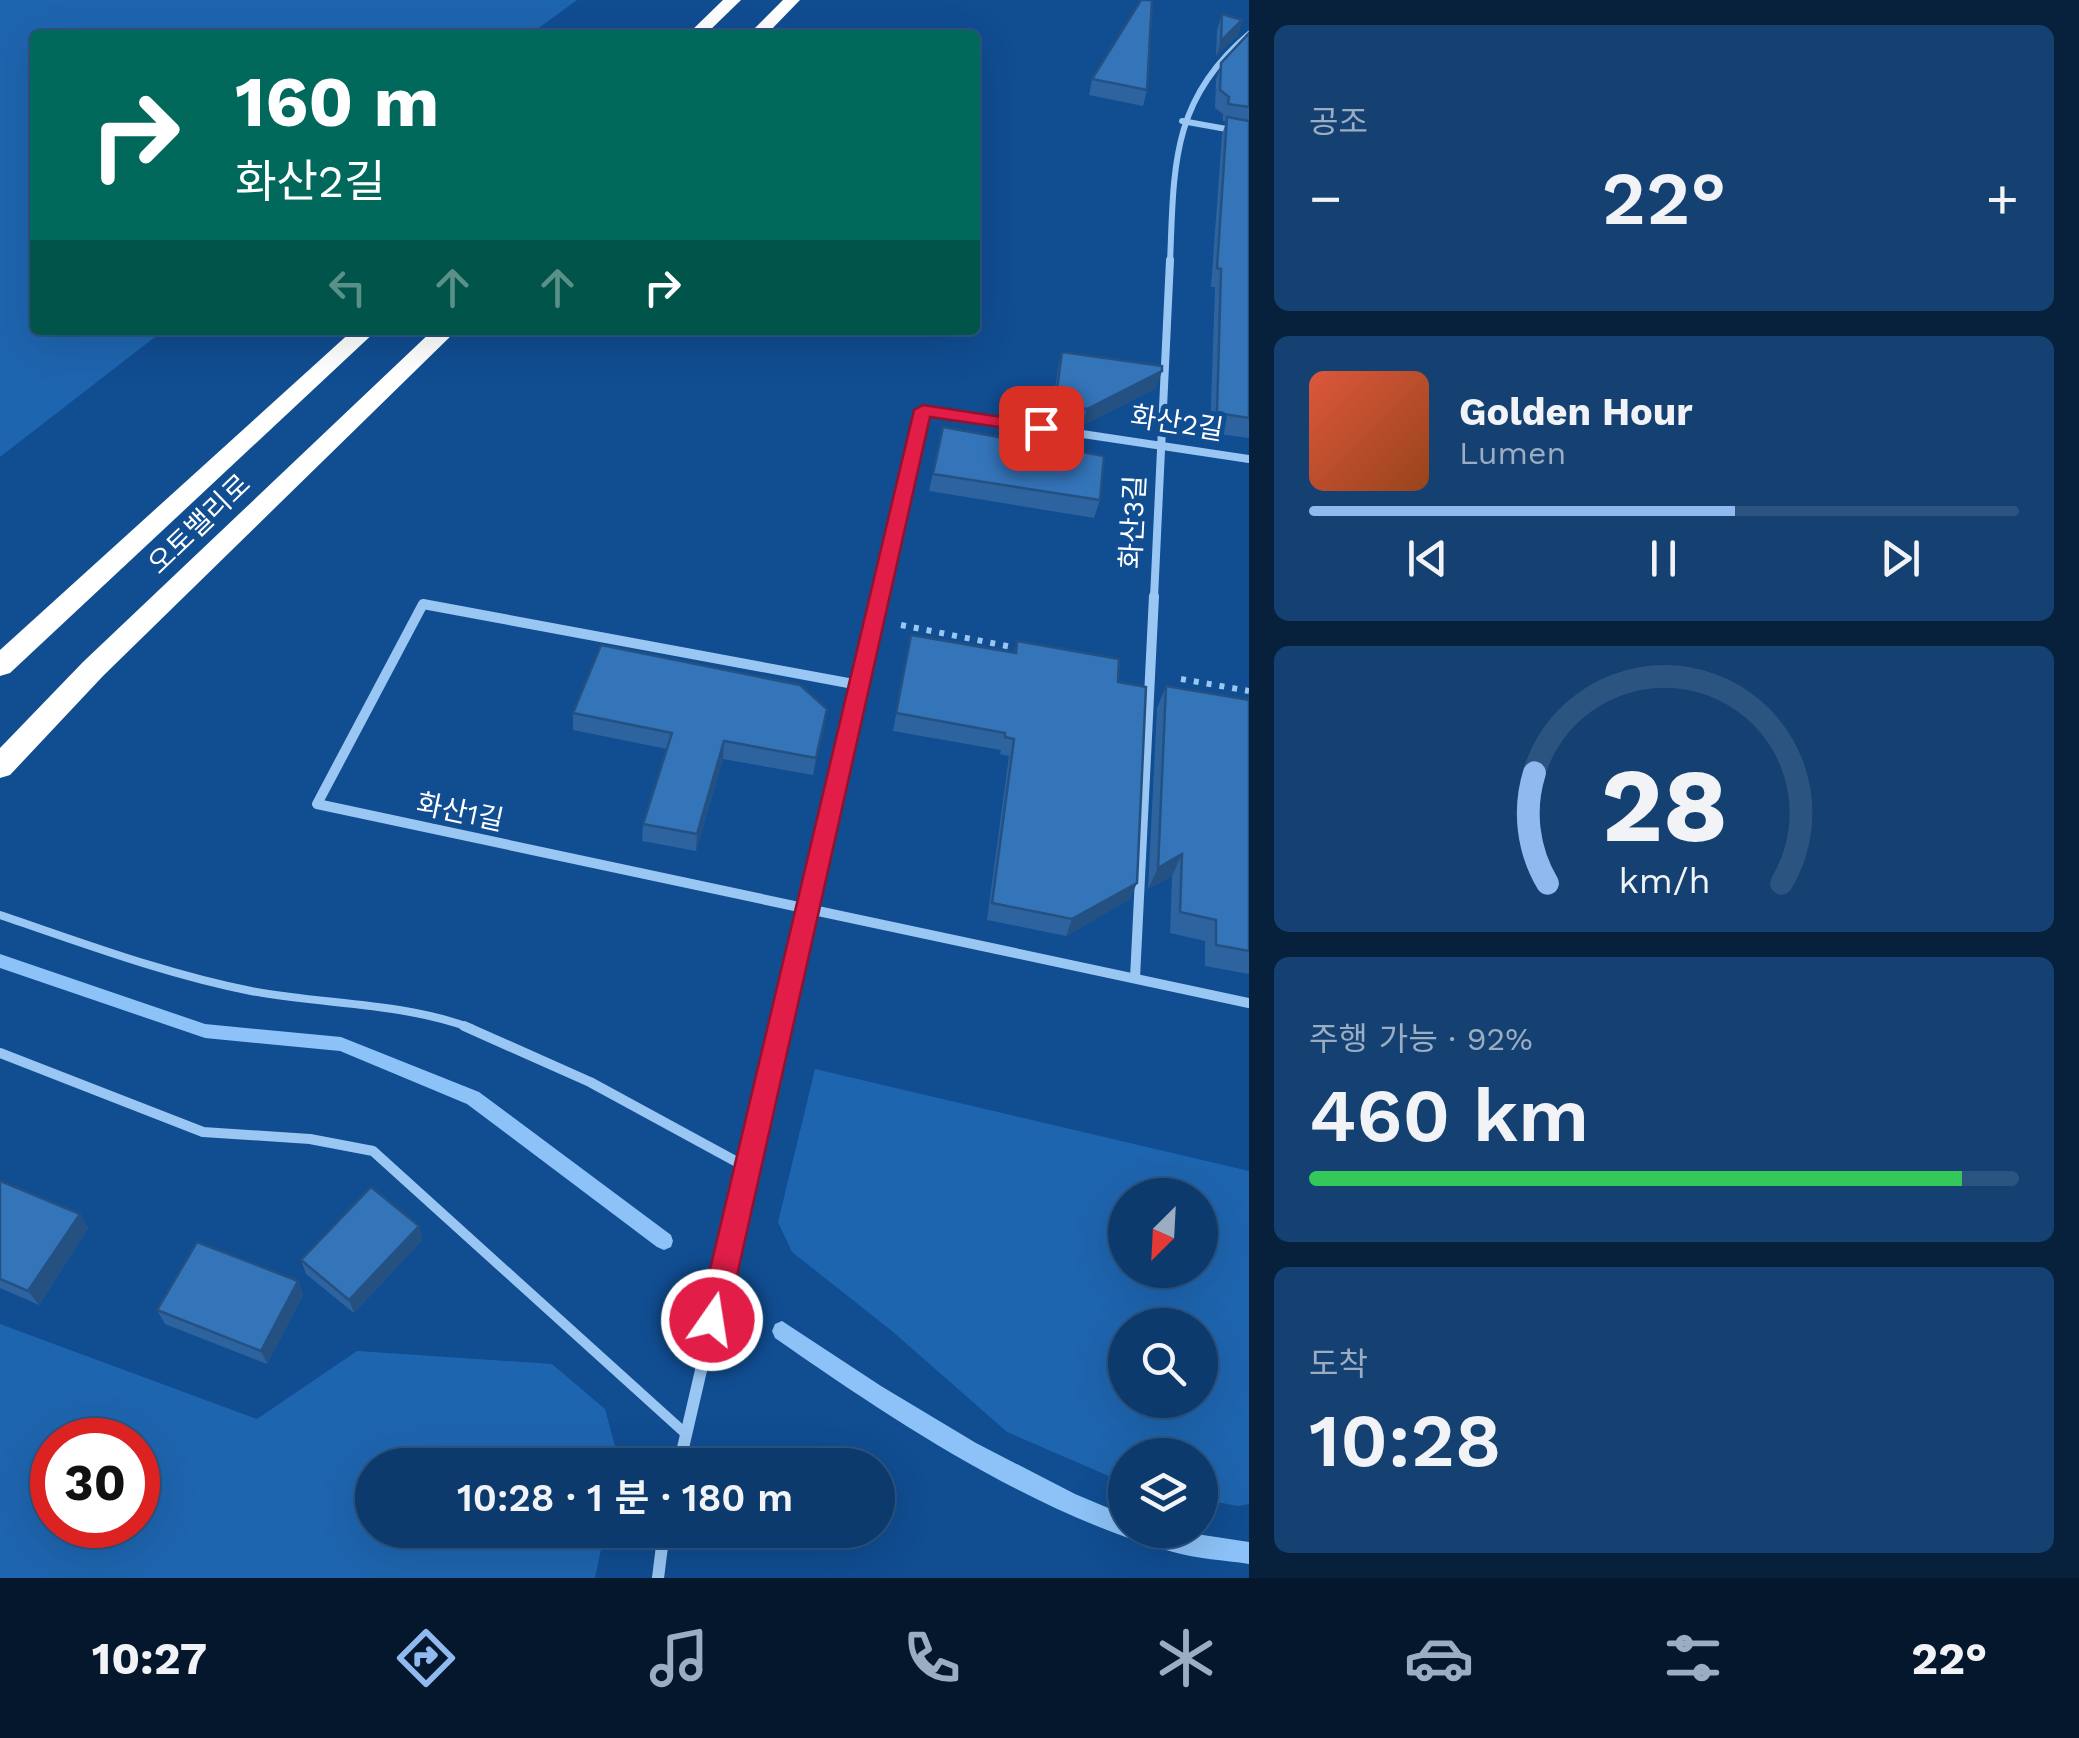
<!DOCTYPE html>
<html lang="ko">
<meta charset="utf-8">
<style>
body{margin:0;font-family:"Work Sans","Noto Sans KR",sans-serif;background:#154172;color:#f1f3f6;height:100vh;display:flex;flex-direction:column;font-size:38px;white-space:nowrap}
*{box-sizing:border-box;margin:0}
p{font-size:32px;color:#9aadc2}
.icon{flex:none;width:55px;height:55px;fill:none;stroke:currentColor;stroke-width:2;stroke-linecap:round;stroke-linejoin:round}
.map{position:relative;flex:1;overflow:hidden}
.details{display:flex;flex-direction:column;gap:25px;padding:25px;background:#07203c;width:830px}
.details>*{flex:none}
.guide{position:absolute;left:30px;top:30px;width:950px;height:305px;border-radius:10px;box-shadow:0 10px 40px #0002,0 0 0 2px #2c5480;background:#00695c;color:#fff;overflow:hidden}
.needle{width:65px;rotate:204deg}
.fabs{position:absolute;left:1108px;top:1178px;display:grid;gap:20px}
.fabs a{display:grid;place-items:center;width:110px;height:110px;border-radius:50%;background:#0c3a6d;box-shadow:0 10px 40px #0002,0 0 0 2px #2c5480;font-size:50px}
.speed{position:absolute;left:30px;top:1418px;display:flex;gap:20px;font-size:50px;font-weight:700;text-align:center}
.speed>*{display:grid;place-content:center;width:130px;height:130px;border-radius:50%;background:#0c3a6d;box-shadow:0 10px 40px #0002,0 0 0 2px #2c5480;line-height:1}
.speed .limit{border:15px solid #d22;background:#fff;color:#111}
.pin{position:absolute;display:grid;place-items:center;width:85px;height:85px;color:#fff;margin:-42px;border-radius:20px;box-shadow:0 5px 15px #0006}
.me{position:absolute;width:110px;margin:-55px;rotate:13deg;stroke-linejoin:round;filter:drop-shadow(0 0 8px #0008)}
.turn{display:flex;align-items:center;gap:35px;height:210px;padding:0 40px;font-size:45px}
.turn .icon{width:130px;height:130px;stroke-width:2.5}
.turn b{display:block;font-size:70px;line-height:85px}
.lanes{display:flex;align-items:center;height:95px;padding:0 40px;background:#0003;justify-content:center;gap:50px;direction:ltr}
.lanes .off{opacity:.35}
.big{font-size:75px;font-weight:600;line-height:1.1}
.details .card{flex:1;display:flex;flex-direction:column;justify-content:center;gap:15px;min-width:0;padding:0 35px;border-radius:15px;background:#154172}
.details .dial{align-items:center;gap:0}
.dial svg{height:260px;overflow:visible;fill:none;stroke:#2c5480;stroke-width:7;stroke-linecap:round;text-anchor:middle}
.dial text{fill:#f1f3f6;stroke:none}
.song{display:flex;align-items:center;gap:30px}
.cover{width:120px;height:120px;border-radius:15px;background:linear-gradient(135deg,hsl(10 70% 55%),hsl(20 70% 35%))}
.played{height:10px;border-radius:5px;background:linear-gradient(90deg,#90b9f0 60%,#2c5480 60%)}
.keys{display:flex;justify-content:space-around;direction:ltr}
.heat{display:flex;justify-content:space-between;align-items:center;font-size:55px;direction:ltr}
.charge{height:15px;border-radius:8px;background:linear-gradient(90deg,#34c759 92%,#2c5480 0)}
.trip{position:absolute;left:355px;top:1448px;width:540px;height:100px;border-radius:50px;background:#0c3a6d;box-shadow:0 10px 40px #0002,0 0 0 2px #2c5480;font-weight:600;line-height:100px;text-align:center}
.tab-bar{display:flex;height:160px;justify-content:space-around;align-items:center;background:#05172c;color:#9aadc2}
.tab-bar .icon{width:70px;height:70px}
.tab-bar .selected{color:#90b9f0}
.tab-bar b{font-size:45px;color:#f1f3f6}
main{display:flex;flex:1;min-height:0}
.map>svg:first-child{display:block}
.green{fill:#1e65af;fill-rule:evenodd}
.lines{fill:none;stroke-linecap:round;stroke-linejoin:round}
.stream{fill:#8cc2f7;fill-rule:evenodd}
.path{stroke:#9ac6f3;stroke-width:6;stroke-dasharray:5 8;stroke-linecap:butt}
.lane-far1{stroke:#9ac6f3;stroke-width:8}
.lane{stroke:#9ac6f3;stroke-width:10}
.street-far3{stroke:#9ac6f3;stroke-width:6}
.street-far2{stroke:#9ac6f3;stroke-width:8}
.street-far1{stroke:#9ac6f3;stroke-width:10}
.street{stroke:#9ac6f3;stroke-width:12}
.highway{fill:#fff;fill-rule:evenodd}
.wall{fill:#2d649f}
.shaded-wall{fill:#245182}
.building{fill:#3474b9;stroke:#245182;stroke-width:2.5}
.route{fill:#e11d48;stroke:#92132f;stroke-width:2.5}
.labels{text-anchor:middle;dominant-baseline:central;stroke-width:10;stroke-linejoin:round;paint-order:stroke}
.street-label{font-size:28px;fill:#fff;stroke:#104d91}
</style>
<main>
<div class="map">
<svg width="1249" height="1578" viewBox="0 0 1249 1578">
<rect width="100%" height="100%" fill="#104d91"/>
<g class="green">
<polygon points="0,0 577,0 529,35 35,35 35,330 164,330 0,457"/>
<path d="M 815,1069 L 1249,1171 L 1249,1504 L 1238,1506 L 1200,1499 L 1200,1455 L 1125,1455 L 1125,1483 L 1007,1432 L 892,1331 L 792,1252 L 778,1222 ZM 1125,1195 L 1200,1195 L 1200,1270 L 1125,1270 ZM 1125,1325 L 1200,1325 L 1200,1400 L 1125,1400 Z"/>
<path d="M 0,1324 L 257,1419 L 357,1351 L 552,1364 L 605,1409 L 620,1465 L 372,1465 L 372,1530 L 605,1530 L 595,1578 L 0,1578 ZM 52,1440 L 138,1440 L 138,1525 L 52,1525 Z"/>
</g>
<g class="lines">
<g class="stream">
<polygon points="0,954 205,1024 341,1037 479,1092 671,1235 673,1241 671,1247 664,1250 657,1247 467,1104 340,1051 205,1038 0,968"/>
<path d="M 782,1321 L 881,1386 L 976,1443 L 1075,1494 L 1125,1515 L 1125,1530 L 1170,1530 L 1249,1542 L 1249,1564 C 1224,1560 1197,1559 1173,1552 C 1034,1514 894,1421 775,1338 L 772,1331 L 775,1324 Z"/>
</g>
<g class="path">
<polyline points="901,625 1022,649"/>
<polyline points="1181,679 1249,691"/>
</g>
<path class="lane-far1" d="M 0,915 C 83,943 165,974 251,991 C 326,1005 399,1002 471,1028"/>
<g class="lane">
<polyline points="464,1026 590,1082 748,1168"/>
<polyline points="0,1053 203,1132 310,1139 373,1151 686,1434"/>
</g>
<g class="street-far3">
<polyline points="1182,121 1249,133"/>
<path d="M 1170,263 C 1174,169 1170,100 1249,34"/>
</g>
<g class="street-far2">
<polyline points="879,598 923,410 1249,459"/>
<polyline points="1154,598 1170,260"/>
</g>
<g class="street-far1">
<polyline points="859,685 423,604 317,804 1249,1003"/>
<polyline points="1135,978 1154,596"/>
<polyline points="780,1028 880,596"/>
</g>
<g class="street">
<polyline points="679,1465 781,1026"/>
<polyline points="658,1578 664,1530"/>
</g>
<g class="highway">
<polygon points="723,0 741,0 705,35 687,35"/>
<polygon points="783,0 800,0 766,35 748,35"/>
<polygon points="353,330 377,330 10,673 0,676 0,650"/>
<polygon points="433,330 457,330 103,676 10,775 0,778 0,748 83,662"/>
</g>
</g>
<g class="wall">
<polygon points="1222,14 1242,20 1238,35 1216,56 1217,30"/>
<polygon points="1249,33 1249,438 1210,433 1215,287 1211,287 1222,135 1226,122 1223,121 1223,114 1215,108 1216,80 1221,63"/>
<polygon points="1092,79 1147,90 1143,106 1089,95"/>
<polygon points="1062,352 1156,388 1082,426 1050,422 1058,369"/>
<polygon points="943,427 1100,500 1094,518 929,491"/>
<polygon points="911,635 1014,653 1017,641 1118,682 1130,899 1066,936 987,920 1009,756 1000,754 1001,750 893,731"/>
<polygon points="1166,686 1249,700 1249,974 1205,966 1205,941 1170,933 1172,876 1148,889 1157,708"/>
<polygon points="827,709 813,775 723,759 696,851 642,841 643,824 667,749 573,730 573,713"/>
<polygon points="0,1181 80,1214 88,1228 39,1305 0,1288"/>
<polygon points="419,1226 422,1240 354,1313 306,1274 301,1260"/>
<polygon points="298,1281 303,1295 267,1364 165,1324 157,1310"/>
</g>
<g class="shaded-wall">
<polygon points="1242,20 1238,35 1216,56 1221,41"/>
<polygon points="1162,371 1156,388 1082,426 1087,409"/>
<polygon points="827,709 825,726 813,775 816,758"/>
<polygon points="724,741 723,759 696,851 697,834"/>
<polygon points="1182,854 1172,876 1148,889 1158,868"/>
<polygon points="1137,883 1130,899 1066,936 1072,919"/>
<polygon points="80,1214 88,1228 39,1305 28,1291"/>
<polygon points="419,1226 422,1240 354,1313 349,1300"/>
<polygon points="298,1281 303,1295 267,1364 261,1351"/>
</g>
<g class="building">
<polygon points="1141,0 1152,0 1147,90 1092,79"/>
<polygon points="1222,14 1242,20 1221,41"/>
<polygon points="1249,33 1249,107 1228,104 1229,97 1220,90 1221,63"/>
<polygon points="1227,117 1249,121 1249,418 1217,413 1221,269 1217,268"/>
<polygon points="1062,352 1162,366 1162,371 1087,409 1055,404"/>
<polygon points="943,427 1104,456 1100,500 933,474"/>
<polygon points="911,635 1016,653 1017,641 1119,659 1118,682 1146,687 1137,883 1072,919 992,903 1014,739 1005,737 1005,733 896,713"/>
<polygon points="601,645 800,685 827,709 816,758 724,741 697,834 643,824 672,733 573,713"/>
<polygon points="1166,686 1249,700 1249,951 1216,945 1216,920 1180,912 1182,854 1158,868"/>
<polygon points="0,1181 80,1214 28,1291 0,1279"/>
<polygon points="371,1187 419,1226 349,1300 301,1260"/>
<polygon points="197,1242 298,1281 261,1351 157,1310"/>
</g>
<polygon class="route" points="923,405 1041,423 1050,428 1041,433 930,417 727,1320 723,1330 712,1335 702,1330 698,1320 914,410"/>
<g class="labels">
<g class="street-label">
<text transform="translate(1177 423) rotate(9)">화산2길</text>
<text transform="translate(1133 522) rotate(-87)">화산3길</text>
<text transform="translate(199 524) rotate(-44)">오토밸리로</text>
<text transform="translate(460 812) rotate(12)">화산1길</text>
</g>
</g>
</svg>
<div class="fabs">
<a><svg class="needle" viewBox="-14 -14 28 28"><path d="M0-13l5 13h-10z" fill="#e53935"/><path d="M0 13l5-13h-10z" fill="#9aadc2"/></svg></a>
<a><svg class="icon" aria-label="search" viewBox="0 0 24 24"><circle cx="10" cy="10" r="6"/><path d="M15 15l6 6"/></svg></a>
<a><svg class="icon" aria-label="layers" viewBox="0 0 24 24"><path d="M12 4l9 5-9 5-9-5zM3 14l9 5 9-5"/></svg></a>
</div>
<div class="speed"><div class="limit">30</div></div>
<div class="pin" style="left:1041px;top:428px;background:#d93025"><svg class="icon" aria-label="arrive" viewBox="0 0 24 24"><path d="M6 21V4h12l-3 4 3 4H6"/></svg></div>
<svg class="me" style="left:712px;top:1320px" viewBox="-20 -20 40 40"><circle r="17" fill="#e11d48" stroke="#fff" stroke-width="3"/><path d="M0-11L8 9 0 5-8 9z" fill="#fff"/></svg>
<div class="trip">10:28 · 1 분 · 180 m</div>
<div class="guide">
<div class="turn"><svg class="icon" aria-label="right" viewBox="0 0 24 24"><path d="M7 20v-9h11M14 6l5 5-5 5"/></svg><div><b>160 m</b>화산2길</div></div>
<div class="lanes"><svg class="icon off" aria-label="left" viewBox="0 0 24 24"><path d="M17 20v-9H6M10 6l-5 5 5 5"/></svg><svg class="icon off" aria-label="ahead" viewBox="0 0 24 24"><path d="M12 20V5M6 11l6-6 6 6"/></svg><svg class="icon off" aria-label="ahead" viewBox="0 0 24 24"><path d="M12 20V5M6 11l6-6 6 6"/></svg><svg class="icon" aria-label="right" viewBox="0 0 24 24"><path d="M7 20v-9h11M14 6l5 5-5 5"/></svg></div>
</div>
</div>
<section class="details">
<div class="card"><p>공조</p>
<div class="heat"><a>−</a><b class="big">22°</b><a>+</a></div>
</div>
<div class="card">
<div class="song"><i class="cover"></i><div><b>Golden Hour</b><p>Lumen</p></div></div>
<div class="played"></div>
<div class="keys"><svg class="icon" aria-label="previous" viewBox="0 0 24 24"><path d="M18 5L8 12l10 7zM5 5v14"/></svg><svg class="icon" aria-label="pause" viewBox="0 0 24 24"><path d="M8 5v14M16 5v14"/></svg><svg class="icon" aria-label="next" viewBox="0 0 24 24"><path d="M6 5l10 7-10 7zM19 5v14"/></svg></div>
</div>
<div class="card dial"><svg viewBox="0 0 100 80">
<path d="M14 69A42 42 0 1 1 86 69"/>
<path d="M14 69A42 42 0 0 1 10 35" stroke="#90b9f0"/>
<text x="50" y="56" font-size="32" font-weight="700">28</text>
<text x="50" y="72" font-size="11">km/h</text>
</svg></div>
<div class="card"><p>주행 가능 · 92%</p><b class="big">460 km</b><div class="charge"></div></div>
<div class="card"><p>도착</p><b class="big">10:28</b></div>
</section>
</main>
<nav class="tab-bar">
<b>10:27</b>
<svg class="icon selected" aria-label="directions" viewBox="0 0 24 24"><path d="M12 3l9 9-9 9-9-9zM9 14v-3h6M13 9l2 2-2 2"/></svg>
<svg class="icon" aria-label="music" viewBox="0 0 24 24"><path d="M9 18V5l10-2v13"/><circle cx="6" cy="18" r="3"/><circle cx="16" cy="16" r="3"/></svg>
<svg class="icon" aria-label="phone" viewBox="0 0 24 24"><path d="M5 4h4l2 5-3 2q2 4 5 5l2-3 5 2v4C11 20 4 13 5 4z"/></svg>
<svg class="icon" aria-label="climate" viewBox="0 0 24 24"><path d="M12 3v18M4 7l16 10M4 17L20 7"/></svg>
<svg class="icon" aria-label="car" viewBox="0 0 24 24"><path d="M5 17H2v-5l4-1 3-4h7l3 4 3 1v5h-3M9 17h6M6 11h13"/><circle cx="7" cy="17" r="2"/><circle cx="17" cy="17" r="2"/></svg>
<svg class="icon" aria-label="filters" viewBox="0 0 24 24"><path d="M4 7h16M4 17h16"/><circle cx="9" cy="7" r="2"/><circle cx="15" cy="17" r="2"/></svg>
<b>22°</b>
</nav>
